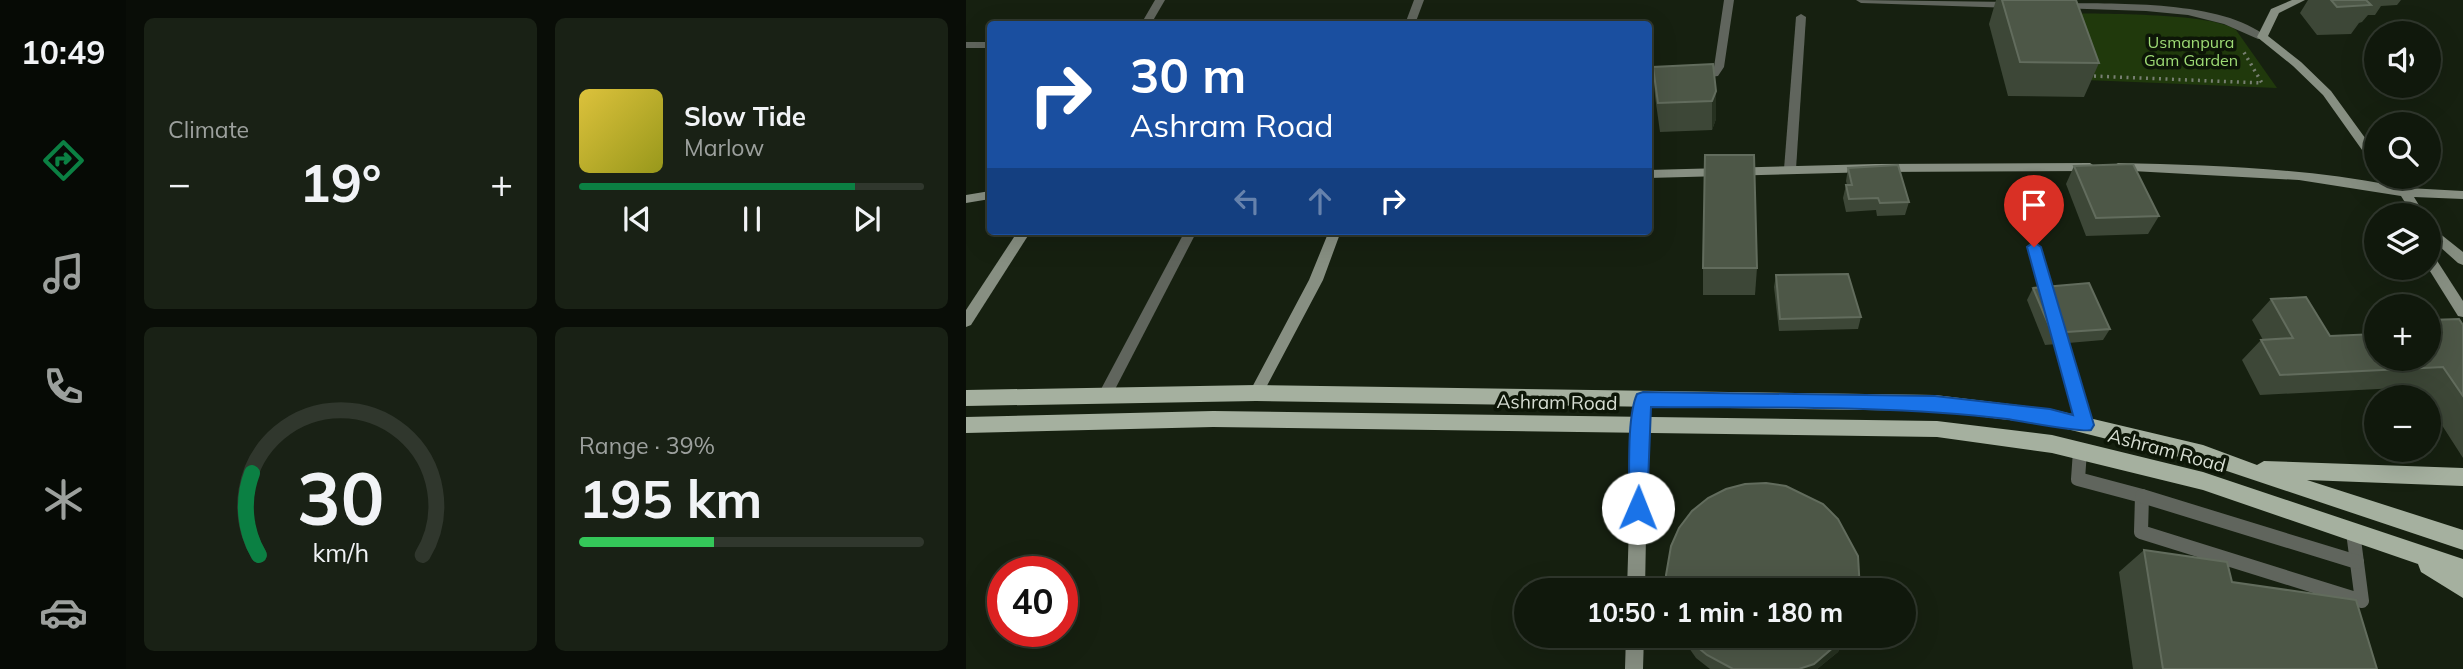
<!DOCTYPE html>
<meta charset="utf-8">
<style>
body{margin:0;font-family:Mulish,sans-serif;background:#192115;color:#f1f3f6;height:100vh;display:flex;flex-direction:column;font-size:26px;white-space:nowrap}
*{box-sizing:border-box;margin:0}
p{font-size:23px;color:#9ca09d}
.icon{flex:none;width:38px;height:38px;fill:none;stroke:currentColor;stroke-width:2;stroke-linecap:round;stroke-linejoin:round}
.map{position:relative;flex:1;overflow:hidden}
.side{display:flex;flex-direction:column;gap:18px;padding:18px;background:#090d07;width:840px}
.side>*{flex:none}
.guide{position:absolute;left:21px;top:21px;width:665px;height:214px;border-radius:7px;box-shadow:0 7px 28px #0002,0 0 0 2px #30372d;background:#1a4fa0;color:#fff;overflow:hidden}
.fabs{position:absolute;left:1398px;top:21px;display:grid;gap:14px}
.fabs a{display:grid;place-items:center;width:77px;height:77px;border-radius:50%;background:#10180c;box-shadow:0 7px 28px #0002,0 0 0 2px #30372d;font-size:35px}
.speed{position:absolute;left:21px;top:556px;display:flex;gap:14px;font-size:35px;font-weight:700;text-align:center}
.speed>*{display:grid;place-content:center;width:91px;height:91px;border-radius:50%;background:#10180c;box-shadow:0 7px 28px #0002,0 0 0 2px #30372d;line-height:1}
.speed .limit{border:10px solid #d22;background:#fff;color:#111}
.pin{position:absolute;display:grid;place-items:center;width:60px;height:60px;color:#fff;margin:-72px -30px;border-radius:50% 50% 50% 0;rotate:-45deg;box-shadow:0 0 7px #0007}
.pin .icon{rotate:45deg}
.me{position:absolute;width:77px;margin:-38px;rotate:1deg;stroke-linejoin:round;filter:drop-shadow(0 0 5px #0008)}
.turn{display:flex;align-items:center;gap:24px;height:147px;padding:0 28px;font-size:32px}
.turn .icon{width:91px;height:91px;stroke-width:2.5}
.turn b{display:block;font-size:49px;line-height:60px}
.lanes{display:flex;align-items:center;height:66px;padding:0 28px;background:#0003;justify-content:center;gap:35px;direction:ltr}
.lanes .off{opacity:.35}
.big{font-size:52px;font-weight:700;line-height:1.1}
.side .tile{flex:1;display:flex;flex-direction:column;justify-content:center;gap:10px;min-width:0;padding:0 24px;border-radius:10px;background:#192115}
.side .dial{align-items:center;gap:0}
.dial svg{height:182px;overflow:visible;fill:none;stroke:#30372d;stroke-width:7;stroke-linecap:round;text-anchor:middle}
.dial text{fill:#f1f3f6;stroke:none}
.song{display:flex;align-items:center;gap:21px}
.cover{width:84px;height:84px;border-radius:10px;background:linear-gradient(135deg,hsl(50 70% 55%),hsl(60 70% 35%))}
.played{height:7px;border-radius:4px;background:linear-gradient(90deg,#0b8043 80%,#30372d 80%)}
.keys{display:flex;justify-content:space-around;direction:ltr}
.heat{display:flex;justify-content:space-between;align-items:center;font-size:38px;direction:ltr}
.charge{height:10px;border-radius:5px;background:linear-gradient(90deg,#34c759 39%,#30372d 0)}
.side .tiles{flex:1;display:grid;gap:18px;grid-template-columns:repeat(2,1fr)}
.trip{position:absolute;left:548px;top:578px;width:402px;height:70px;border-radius:35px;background:#10180c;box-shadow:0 7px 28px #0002,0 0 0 2px #30372d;font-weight:700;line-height:70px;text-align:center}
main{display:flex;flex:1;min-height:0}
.dock{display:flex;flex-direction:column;width:126px;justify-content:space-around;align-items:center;background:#060a05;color:#9ca09d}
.dock .icon{width:49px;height:49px}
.dock .current{color:#0b8043}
.dock b{font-size:32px;color:#f1f3f6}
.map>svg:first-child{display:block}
.green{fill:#20390c}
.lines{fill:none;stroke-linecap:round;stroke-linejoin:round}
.path{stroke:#777f72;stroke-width:3.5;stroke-dasharray:2 4.5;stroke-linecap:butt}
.lane-far1{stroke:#60655d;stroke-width:10}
.lane{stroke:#60655d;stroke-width:14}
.street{fill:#60655d;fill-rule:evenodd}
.secondary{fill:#878f82;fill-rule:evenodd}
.primary{fill:#a5b09f;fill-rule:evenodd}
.wall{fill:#3d4737}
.shaded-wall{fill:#263120}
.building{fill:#4d5747;stroke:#626c5d;stroke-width:2}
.route{fill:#1a73e8;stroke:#114b97;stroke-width:2}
.labels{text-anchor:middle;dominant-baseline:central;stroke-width:7;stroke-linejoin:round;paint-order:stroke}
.far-park-label{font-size:16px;fill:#9edb75;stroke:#0d1607}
.street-label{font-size:19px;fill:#d6ddd2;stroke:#0d1607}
</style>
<main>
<nav class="dock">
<b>10:49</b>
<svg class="icon current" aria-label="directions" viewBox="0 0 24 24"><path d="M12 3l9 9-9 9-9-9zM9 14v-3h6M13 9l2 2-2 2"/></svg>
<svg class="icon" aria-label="music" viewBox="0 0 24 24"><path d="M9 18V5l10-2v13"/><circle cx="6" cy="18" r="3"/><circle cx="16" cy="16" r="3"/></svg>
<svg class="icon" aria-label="phone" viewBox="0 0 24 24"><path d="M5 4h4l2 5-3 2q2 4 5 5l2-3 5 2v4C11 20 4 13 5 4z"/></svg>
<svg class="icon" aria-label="climate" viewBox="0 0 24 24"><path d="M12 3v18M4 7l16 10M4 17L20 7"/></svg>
<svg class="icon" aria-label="car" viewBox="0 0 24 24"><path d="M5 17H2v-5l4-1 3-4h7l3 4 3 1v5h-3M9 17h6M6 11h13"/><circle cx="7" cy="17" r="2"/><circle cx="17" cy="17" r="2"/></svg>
</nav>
<section class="side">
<div class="tiles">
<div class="tile"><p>Climate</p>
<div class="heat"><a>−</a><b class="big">19°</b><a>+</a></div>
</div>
<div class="tile">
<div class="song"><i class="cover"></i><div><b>Slow Tide</b><p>Marlow</p></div></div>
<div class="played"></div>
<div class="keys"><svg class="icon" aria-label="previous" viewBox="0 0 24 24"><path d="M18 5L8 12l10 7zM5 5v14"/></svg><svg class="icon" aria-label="pause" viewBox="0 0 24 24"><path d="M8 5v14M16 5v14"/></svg><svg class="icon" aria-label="next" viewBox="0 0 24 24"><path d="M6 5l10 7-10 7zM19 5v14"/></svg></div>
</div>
<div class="tile dial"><svg viewBox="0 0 100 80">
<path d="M14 69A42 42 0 1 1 86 69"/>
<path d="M14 69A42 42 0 0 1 11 33" stroke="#0b8043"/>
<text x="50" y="56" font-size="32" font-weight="700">30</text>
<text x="50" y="72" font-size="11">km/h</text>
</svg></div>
<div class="tile"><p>Range · 39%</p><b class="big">195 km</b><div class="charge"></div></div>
</div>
</section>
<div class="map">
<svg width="1497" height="669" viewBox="0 0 1497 669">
<rect width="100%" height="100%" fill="#162010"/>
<path class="green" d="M 1090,13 C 1126,14 1246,12 1270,30 L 1311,88 L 1120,80 Z"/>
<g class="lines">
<polyline class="path" points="1124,72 1126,76 1296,83 1276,49"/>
<polyline class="lane-far1" points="1068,247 1079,285"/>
<g class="lane">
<polyline points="1078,283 1083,300"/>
<polyline points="1091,328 1119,425"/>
<polyline points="1114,451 1112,479 1176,496 1175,532 1396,601 1387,532"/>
<polyline points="1176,496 1391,562"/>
</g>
<g class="street">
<polygon points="189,0 199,0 185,24 175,24"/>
<polygon points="448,0 458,0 449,24 439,24"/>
<polygon points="758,0 768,0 758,67 752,76 727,79 727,75 744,71 748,67"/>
<polygon points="890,0 1047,2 1052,5 1047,8 895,3"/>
<path d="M 1096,3 C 1152,4 1256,0 1301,37 L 1300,39 L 1292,39 L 1258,24 L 1222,15 L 1180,11 L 1092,8 L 1091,6 Z"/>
<polygon points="835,14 840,17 830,169 824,173 818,169 830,17"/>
<rect x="0" y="42" width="24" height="6"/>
<polygon points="219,231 231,231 144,399 139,401 134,399 132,395 134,391"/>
</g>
<g class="secondary">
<polygon points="1326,0 1339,0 1313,13 1302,36 1335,62 1365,91 1410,153 1410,165 1406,164 1357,95 1327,66 1291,37 1305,9"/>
<polygon points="1124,163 1130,167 1124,171 909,172 682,178 682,170 909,164"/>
<path d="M 1152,163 C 1243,165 1335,168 1425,185 L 1418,177 L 1431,177 L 1442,188 L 1497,191 L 1497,199 L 1448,197 L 1459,215 L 1447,215 L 1435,196 L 1333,180 L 1148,170 L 1146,167 Z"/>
<polygon points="24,191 24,199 0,203 0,195"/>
<polygon points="1463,225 1497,252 1497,265 1492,263 1463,237"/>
<polygon points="52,231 65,231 5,325 0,327 0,310"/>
<polygon points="363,231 375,231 357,280 295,397 290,399 285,397 283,393 343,280"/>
<polygon points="1463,254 1468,256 1497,301 1497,317 1492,316 1462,268"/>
<polygon points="677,393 682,395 684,399 682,426 679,590 661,590 666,426 672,395"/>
<polygon points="660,635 678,635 677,669 659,669"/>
</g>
<g class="primary">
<polygon points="290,385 969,395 1085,409 1237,445 1291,465 1298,461 1497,468 1497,486 1341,480 1497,530 1497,550 1237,463 1085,425 969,411 290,401 0,406 0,390"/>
<polygon points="247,411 971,421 1086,435 1237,472 1497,559 1497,598 1455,572 1452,564 1237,490 1086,453 971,437 247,427 0,433 0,417"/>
</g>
</g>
<g class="wall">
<polygon points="1030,0 1110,0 1133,63 1118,97 1042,96 1023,24"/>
<polygon points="1342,0 1435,0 1431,5 1415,6 1409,15 1402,15 1396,22 1393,23 1385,34 1351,35 1334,13"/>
<polygon points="687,67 750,91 750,119 746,130 694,132 689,96"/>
<polygon points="1108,166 1193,216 1182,234 1120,236 1100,184"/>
<polygon points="882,168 943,202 939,215 911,216 910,210 880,212 877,198 880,185 881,185 880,181"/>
<polygon points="737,268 791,268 789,295 737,295"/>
<polygon points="810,275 895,317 892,329 813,331 808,287"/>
<polygon points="1067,288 1144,329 1137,340 1079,345 1061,300"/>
<polygon points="1305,299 1364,336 1410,359 1497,325 1497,458 1463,405 1463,397 1458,397 1451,387 1294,395 1276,360 1295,340 1297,340 1286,320"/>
<polygon points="1178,550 1411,669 1167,669 1153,572"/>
<polygon points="714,635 881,635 872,652 851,669 744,669 730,658"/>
</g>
<g class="shaded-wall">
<polygon points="750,91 750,119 746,130 746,101"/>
<polygon points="879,635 881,635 872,652 851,669 833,669"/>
</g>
<g class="building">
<polygon points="1036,0 1110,0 1133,63 1054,62"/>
<polygon points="1365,0 1400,0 1405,5 1371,7"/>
<polygon points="747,64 750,91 746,101 692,103 687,67"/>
<polygon points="739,155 788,155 791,268 737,268"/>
<polygon points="1167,164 1193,216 1130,218 1108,166"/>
<polygon points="932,165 943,202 914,203 912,198 883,199 880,185 886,185 882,168"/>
<polygon points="882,274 895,317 814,319 810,275"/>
<polygon points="1123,283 1144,329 1086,333 1067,288"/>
<polygon points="1340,297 1364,336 1410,334 1410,359 1463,359 1463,320 1493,319 1497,325 1497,396 1477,367 1314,375 1295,340 1327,338 1305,299"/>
<polygon points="800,483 820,486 857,504 872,519 892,556 894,590 701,590 700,575 705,546 713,528 726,511 742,498 760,489 779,484"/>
<polygon points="1178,550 1261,562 1266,582 1390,600 1411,669 1197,669"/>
<polygon points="722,635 879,635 877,639 848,664 833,669 767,669 741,655 729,645"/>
</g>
<path class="route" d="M 1068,242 L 1075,247 L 1128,425 L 1125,430 C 1118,433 1055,421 1041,419 C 923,405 804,408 685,407 L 681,508 L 678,514 L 672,516 L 665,514 L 663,508 C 664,479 660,419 671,394 L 677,392 L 969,396 L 1084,409 L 1107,415 L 1061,247 Z"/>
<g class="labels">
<g class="far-park-label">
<text x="1225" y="42">Usmanpura<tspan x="1225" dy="18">Gam Garden</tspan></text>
</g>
<g class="street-label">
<text transform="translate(591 402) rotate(1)">Ashram Road</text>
<text transform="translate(1201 450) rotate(15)">Ashram Road</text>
</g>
</g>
</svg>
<div class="fabs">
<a><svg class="icon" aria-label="sound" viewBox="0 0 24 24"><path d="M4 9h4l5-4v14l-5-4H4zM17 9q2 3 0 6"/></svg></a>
<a><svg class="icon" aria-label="search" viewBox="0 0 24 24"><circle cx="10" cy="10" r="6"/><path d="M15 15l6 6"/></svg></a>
<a><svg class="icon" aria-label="layers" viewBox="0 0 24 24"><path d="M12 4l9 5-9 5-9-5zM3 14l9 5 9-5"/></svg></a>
<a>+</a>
<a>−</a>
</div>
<div class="speed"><div class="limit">40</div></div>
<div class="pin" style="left:1068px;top:247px;background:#d93025"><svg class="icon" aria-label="arrive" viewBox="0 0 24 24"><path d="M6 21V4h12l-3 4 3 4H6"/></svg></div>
<svg class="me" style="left:672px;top:508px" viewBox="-20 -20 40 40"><circle r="19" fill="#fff"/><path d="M0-13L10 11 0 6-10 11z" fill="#1a73e8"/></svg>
<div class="trip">10:50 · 1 min · 180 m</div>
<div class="guide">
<div class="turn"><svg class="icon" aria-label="right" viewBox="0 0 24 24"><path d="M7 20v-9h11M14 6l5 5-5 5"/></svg><div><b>30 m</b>Ashram Road</div></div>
<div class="lanes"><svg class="icon off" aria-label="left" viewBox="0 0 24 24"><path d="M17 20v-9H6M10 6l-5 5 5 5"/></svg><svg class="icon off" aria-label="ahead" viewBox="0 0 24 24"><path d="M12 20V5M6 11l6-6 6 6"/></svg><svg class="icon" aria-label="right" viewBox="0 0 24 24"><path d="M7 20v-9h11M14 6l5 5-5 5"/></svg></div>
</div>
</div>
</main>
